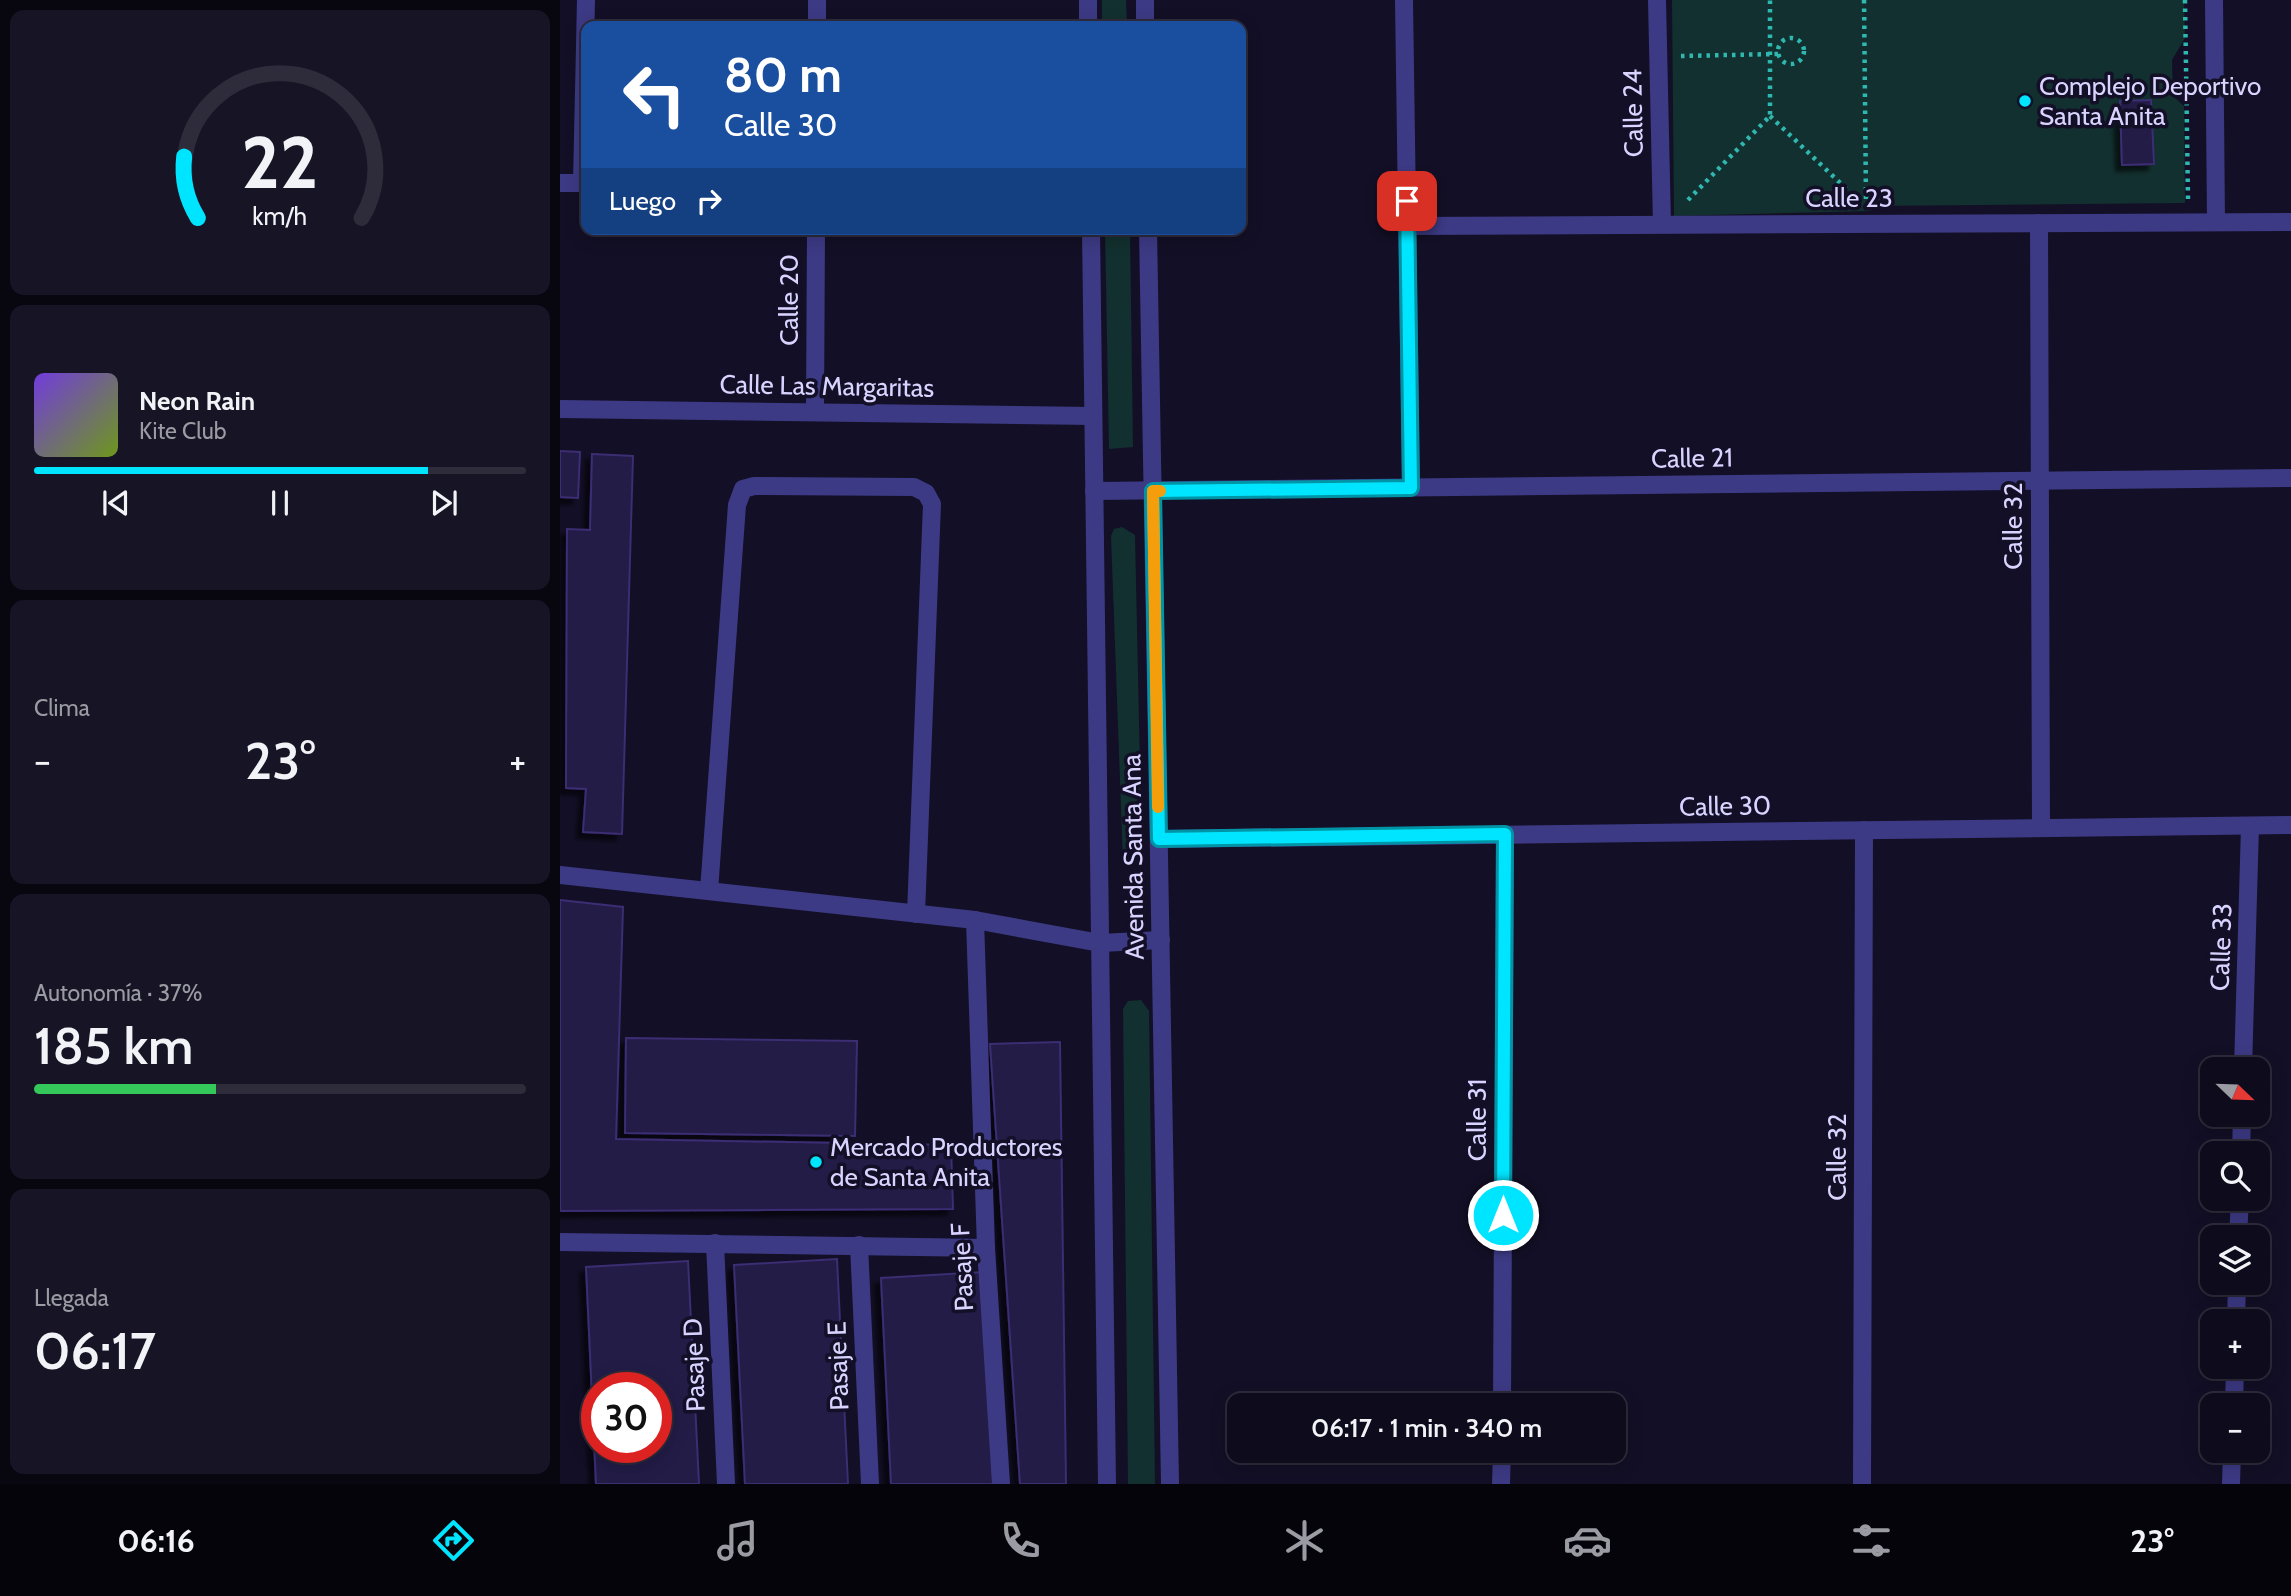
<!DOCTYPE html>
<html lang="es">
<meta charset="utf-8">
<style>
body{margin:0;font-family:Cabin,sans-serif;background:#171425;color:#f1f3f6;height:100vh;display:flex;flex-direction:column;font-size:26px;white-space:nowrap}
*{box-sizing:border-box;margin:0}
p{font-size:23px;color:#9b9ba3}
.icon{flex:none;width:38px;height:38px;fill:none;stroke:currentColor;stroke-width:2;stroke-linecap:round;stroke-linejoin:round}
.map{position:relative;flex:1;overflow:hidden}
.drawer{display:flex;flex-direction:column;gap:10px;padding:10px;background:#08060f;width:560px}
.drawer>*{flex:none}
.guide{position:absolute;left:21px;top:21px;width:665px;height:214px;border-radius:14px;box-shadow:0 4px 18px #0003,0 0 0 2px #2e2b3b;background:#1a4fa0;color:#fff;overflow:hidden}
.needle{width:46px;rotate:113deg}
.tools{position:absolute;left:1640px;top:1057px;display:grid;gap:14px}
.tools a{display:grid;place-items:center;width:70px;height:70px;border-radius:14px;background:#0e0b1c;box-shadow:0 4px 18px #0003,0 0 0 2px #2e2b3b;font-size:35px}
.speed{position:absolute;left:21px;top:1372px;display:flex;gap:14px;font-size:35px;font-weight:700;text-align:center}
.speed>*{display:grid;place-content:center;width:91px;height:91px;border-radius:50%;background:#0e0b1c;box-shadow:0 4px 18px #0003,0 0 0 2px #2e2b3b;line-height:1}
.speed .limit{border:10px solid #d22;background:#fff;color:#111}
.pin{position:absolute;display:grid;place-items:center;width:60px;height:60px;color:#fff;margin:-30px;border-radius:14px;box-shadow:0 4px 10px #0006}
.me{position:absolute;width:77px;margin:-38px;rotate:0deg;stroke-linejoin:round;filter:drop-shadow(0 0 5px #0008)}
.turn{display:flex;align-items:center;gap:24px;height:147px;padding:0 28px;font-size:32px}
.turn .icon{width:91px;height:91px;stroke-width:2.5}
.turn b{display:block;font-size:49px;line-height:60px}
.then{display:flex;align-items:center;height:66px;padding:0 28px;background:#0003;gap:14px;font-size:26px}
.big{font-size:52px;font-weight:600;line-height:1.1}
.drawer .card{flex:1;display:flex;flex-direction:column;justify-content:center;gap:10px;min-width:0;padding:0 24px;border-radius:14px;background:#171425}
.drawer .dial{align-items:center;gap:0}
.dial svg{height:182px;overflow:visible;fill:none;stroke:#2e2b3b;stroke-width:7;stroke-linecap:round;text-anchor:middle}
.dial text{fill:#f1f3f6;stroke:none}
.song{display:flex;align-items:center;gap:21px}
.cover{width:84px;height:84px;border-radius:10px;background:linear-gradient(135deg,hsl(260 70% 55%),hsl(80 70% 35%))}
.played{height:7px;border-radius:4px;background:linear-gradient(90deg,#00e5ff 80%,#2e2b3b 80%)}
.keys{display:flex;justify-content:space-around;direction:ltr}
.heat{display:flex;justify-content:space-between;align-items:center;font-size:38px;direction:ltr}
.charge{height:10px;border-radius:5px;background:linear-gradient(90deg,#34c759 37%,#2e2b3b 0)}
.trip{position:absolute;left:667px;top:1393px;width:399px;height:70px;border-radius:14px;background:#0e0b1c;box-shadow:0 4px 18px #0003,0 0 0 2px #2e2b3b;font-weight:600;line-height:70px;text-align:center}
.menu{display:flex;height:112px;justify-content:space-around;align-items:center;background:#06040b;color:#9b9ba3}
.menu .icon{width:49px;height:49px}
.menu .current{color:#00e5ff}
.menu b{font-size:32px;color:#f1f3f6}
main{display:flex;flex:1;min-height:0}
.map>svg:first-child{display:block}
.green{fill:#12302f}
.building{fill:#241b47;stroke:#3b2d73;stroke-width:2;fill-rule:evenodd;filter:url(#shadow)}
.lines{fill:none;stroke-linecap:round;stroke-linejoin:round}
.path{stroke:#2fb8b0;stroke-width:4.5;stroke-dasharray:3.5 5;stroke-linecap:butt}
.minor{stroke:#3d3a85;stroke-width:18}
.route-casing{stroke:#0095a6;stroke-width:18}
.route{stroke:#00e5ff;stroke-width:12}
.slow{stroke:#f59e0b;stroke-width:12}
.poi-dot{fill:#00e5ff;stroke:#130f26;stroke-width:2.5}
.labels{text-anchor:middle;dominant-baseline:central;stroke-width:7;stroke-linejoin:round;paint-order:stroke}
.poi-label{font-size:26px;fill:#d9d4ff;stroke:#130f26;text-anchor:start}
.street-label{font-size:26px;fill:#d9d4ff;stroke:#130f26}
</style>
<main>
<section class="drawer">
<div class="card dial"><svg viewBox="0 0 100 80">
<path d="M14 69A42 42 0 1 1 86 69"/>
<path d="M14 69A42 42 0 0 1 8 42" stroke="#00e5ff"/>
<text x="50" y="56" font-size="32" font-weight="700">22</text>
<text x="50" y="72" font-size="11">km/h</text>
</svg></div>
<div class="card">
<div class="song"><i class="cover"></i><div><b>Neon Rain</b><p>Kite Club</p></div></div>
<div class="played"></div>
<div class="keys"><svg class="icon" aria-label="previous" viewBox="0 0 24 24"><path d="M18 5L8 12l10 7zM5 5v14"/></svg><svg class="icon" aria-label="pause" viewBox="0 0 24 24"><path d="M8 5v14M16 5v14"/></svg><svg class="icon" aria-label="next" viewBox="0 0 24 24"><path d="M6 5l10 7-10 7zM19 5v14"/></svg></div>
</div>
<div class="card"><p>Clima</p>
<div class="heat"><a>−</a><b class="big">23°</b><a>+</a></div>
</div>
<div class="card"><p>Autonomía · 37%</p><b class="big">185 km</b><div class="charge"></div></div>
<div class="card"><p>Llegada</p><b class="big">06:17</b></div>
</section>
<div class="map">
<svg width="1731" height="1484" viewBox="0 0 1731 1484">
<defs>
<filter id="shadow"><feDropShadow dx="-6" dy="6" stdDeviation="2" flood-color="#0009"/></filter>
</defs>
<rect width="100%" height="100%" fill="#130f26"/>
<g class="green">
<polygon points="542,0 566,0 567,26 542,26"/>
<polygon points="1112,0 1624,0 1625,38 1612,60 1613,96 1624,106 1625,203 1313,206 1311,211 1114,216"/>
<polygon points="545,229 570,229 573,447 549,449"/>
<polygon points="562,527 575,535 582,861 563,862 551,536 554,529"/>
<polygon points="581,1000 589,1011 595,1484 568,1484 563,1009 568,1001"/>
</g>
<g class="building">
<polygon points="1591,100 1594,164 1562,165 1560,101"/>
<polygon points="0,451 20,452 18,498 0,497"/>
<polygon points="32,454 73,456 62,834 23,832 26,789 6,788 7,529 30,530"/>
<polygon points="0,900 63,907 56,1139 391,1145 393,1209 0,1211"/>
<polygon points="66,1038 297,1041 295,1136 65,1133"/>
<polygon points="500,1042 506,1484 460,1484 430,1044"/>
<polygon points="277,1259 288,1484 185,1484 174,1265"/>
<path d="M 128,1261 L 139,1484 L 36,1484 L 26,1267 ZM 37,1388 L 96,1388 L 96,1447 L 37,1447 Z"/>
<polygon points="423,1272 434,1484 331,1484 321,1278"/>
</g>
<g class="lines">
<g class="path">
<polyline points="1304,0 1306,200"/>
<polyline points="1625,0 1628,199"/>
<circle cx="1231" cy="51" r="13"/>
<polyline points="1121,56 1218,54"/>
<polyline points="1210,116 1298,200"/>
<polyline points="1128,200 1210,116 1210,0"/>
</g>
<g class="minor">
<polyline points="528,0 528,26"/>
<polyline points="585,0 585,26"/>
<polyline points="844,0 851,488"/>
<polyline points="1097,0 1102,224"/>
<polyline points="1654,0 1656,222"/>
<polyline points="257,26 257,0"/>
<polyline points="0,183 26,183"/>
<polyline points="22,183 26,0"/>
<polyline points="1479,223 1481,828"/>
<polyline points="847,226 1731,222"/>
<polyline points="531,229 547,1484"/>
<polyline points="588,229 610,1484"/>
<polyline points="0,409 533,416"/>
<polyline points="255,412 256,229"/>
<polyline points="534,491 1731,478"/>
<polyline points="599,839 1731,825"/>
<polyline points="0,875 415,920 540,943 601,940"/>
<polyline points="149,891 177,505 183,489 194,486 354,487 366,493 372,504 356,914"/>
<polyline points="415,920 426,1248 441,1484"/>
<polyline points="1683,1069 1690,826"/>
<polyline points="1681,1153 1682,1115"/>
<polyline points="1678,1237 1680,1199"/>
<polyline points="0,1242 426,1248"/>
<polyline points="155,1243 166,1484"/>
<polyline points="299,1245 310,1484"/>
<polyline points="1676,1321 1677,1283"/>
<polyline points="942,1405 945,834"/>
<polyline points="1674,1405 1675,1367"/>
<polyline points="941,1484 942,1451"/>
<polyline points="1302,1484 1304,830"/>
<polyline points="1671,1484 1672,1451"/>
</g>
</g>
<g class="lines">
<defs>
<polyline id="route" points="847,201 851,488 593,491 599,839 945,834 943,1215"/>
</defs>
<use href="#route" class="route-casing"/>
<use href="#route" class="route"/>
<polyline class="slow" points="598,807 593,491 600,491"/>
</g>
<g class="poi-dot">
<circle cx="1465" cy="101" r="7"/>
<circle cx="256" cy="1162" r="7"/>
</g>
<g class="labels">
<g class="poi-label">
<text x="1479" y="86">Complejo Deportivo<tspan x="1479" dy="30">Santa Anita</tspan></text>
<text x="270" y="1147">Mercado Productores<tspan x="270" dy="30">de Santa Anita</tspan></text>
</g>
<g class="street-label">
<text transform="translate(1073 113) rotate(-91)">Calle 24</text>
<text x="1289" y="198">Calle 23</text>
<text transform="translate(229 300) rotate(-90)">Calle 20</text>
<text transform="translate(267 386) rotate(1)">Calle Las Margaritas</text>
<text transform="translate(1132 458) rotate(-1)">Calle 21</text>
<text transform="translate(1453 526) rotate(-90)">Calle 32</text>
<text transform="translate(1165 806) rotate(-1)">Calle 30</text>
<text transform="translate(573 857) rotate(-91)">Avenida Santa Ana</text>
<text transform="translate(1661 947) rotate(-88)">Calle 33</text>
<text transform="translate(917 1120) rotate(-90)">Calle 31</text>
<text transform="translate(1277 1157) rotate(-90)">Calle 32</text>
<text transform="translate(402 1267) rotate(-93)">Pasaje F</text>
<text transform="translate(134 1365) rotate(-92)">Pasaje D</text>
<text transform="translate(278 1366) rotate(-92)">Pasaje E</text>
</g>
</g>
</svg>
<div class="tools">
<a><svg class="needle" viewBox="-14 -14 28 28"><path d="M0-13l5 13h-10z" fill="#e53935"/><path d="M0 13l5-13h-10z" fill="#9b9ba3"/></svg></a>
<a><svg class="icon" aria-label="search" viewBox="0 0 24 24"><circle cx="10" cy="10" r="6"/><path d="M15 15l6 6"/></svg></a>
<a><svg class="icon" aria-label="layers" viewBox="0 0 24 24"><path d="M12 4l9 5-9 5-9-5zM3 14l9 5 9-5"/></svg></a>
<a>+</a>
<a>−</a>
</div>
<div class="speed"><div class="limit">30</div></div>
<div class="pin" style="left:847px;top:201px;background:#d93025"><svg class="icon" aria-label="arrive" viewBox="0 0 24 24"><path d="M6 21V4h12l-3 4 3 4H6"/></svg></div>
<svg class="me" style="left:943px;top:1215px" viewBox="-20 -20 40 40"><circle r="17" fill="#00e5ff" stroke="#fff" stroke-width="3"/><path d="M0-11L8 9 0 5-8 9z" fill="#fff"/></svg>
<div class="trip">06:17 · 1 min · 340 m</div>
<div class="guide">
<div class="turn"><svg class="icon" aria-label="left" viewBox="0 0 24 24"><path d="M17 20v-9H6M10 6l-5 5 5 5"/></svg><div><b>80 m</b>Calle 30</div></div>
<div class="then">Luego<svg class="icon" aria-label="right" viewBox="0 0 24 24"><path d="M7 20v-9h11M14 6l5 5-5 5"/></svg></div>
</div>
</div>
</main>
<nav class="menu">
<b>06:16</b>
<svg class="icon current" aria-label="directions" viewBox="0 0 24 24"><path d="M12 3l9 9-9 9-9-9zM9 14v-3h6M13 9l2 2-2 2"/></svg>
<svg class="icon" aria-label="music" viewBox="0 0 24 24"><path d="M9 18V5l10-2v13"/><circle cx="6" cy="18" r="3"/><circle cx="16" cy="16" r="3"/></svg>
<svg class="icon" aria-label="phone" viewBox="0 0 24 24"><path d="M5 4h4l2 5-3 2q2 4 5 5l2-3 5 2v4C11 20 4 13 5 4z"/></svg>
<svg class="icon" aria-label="climate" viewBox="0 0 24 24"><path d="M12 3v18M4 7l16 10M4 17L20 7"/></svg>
<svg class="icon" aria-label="car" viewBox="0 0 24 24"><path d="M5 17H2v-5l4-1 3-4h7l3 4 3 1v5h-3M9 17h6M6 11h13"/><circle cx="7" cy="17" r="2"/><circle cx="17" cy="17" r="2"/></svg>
<svg class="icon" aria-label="filters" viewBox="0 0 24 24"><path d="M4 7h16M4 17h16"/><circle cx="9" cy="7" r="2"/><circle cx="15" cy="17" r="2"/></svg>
<b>23°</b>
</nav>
